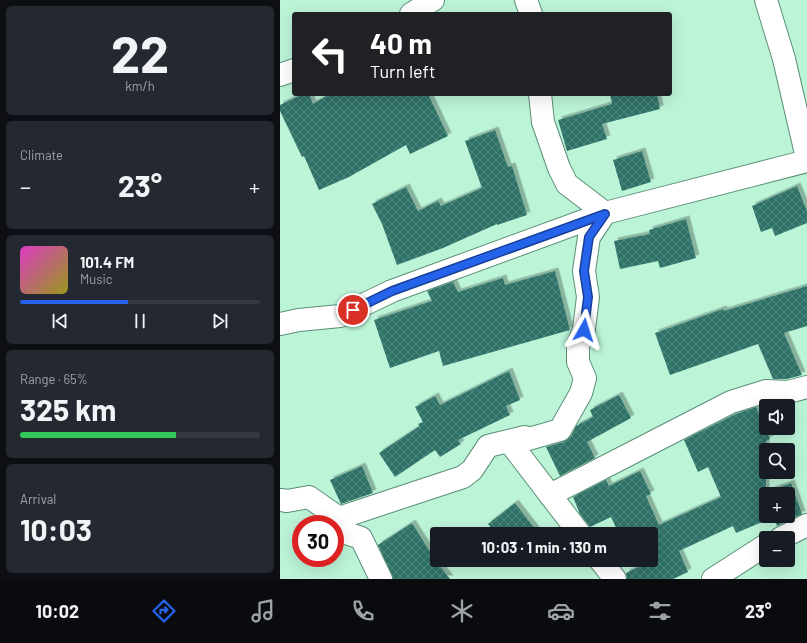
<!DOCTYPE html>
<meta charset="utf-8">
<style>
body{margin:0;font-family:Barlow,sans-serif;background:#242831;color:#f1f3f6;height:100vh;display:flex;flex-direction:column;font-size:15px;white-space:nowrap}
*{box-sizing:border-box;margin:0}
p{font-size:13px;color:#9ea1a6}
.icon{flex:none;width:22px;height:22px;fill:none;stroke:currentColor;stroke-width:2;stroke-linecap:round;stroke-linejoin:round}
.map{position:relative;flex:1;overflow:hidden}
.sheet{display:flex;flex-direction:column;gap:6px;padding:6px;background:#0d0f14;width:280px}
.sheet>*{flex:none}
.banner{position:absolute;left:12px;top:12px;width:380px;height:84px;border-radius:4px;box-shadow:0 4px 16px #0002;background:#202124;color:#fff;overflow:hidden}
.fabs{position:absolute;left:479px;top:399px;display:grid;gap:8px}
.fabs a{display:grid;place-items:center;width:36px;height:36px;border-radius:4px;background:#171b24;box-shadow:0 4px 16px #0002;font-size:20px}
.speed{position:absolute;left:12px;top:515px;display:flex;gap:8px;font-size:20px;font-weight:700;text-align:center}
.speed>*{display:grid;place-content:center;width:52px;height:52px;border-radius:50%;background:#171b24;box-shadow:0 4px 16px #0002;line-height:1}
.speed .limit{border:6px solid #d22;background:#fff;color:#111}
.pin{position:absolute;display:grid;place-items:center;width:34px;height:34px;color:#fff;margin:-17px;border:2px solid #fff;border-radius:50%;box-shadow:0 1px 4px #0007}
.me{position:absolute;width:44px;margin:-22px;rotate:6deg;stroke-linejoin:round;filter:drop-shadow(0 0 3px #0008)}
.turn{display:flex;align-items:center;gap:14px;height:84px;padding:0 12px;font-size:18px}
.turn .icon{width:52px;height:52px;stroke-width:2.5}
.turn b{display:block;font-size:28px;line-height:34px}
.big{font-size:30px;font-weight:700;line-height:1.1}
.sheet .card{flex:1;display:flex;flex-direction:column;justify-content:center;gap:6px;min-width:0;padding:0 14px;border-radius:6px;background:#242831}
.sheet .dial{align-items:center;gap:0}
.dial b{font-size:52px;line-height:1}
.song{display:flex;align-items:center;gap:12px}
.cover{width:48px;height:48px;border-radius:6px;background:linear-gradient(135deg,hsl(310 70% 55%),hsl(60 70% 35%))}
.played{height:4px;border-radius:2px;background:linear-gradient(90deg,#2563eb 45%,#363941 45%)}
.keys{display:flex;justify-content:space-around;direction:ltr}
.heat{display:flex;justify-content:space-between;align-items:center;font-size:22px;direction:ltr}
.charge{height:6px;border-radius:3px;background:linear-gradient(90deg,#34c759 65%,#363941 0)}
.trip{position:absolute;left:150px;top:527px;width:228px;height:40px;border-radius:4px;background:#171b24;box-shadow:0 4px 16px #0002;font-weight:700;line-height:40px;text-align:center}
.dock{display:flex;height:64px;justify-content:space-around;align-items:center;background:#090b0e;color:#9ea1a6}
.dock .icon{width:28px;height:28px}
.dock .active{color:#2563eb}
.dock b{font-size:18px;color:#f1f3f6}
main{display:flex;flex:1;min-height:0}
.map>svg:first-child{display:block}
.building{fill:url(#building-cross-hatch);fill-rule:evenodd;filter:url(#shadow)}
.lines{fill:none;stroke-linecap:round;stroke-linejoin:round}
.street-casing{stroke:#5a8f76;stroke-width:24}
.street{stroke:#fff;stroke-width:22}
.route-casing{stroke:#184099;stroke-width:10}
.route{stroke:#2563eb;stroke-width:7}
</style>
<main>
<section class="sheet">
<div class="card dial"><b>22</b><p>km/h</p></div>
<div class="card"><p>Climate</p>
<div class="heat"><a>−</a><b class="big">23°</b><a>+</a></div>
</div>
<div class="card">
<div class="song"><i class="cover"></i><div><b>101.4 FM</b><p>Music</p></div></div>
<div class="played"></div>
<div class="keys"><svg class="icon" aria-label="previous" viewBox="0 0 24 24"><path d="M18 5L8 12l10 7zM5 5v14"/></svg><svg class="icon" aria-label="pause" viewBox="0 0 24 24"><path d="M8 5v14M16 5v14"/></svg><svg class="icon" aria-label="next" viewBox="0 0 24 24"><path d="M6 5l10 7-10 7zM19 5v14"/></svg></div>
</div>
<div class="card"><p>Range · 65%</p><b class="big">325 km</b><div class="charge"></div></div>
<div class="card"><p>Arrival</p><b class="big">10:03</b></div>
</section>
<div class="map">
<svg width="527" height="579" viewBox="0 0 527 579">
<defs>
<pattern id="building-cross-hatch" width="8" height="8" patternUnits="userSpaceOnUse"><rect width="8" height="8" fill="#2f7268"/><path d="M0 0l8 8M0 8l8-8" fill="none" stroke="#52867e"/></pattern>
<filter id="shadow"><feDropShadow dx="3.5" dy="-3.5" stdDeviation="0" flood-color="#0004"/></filter>
</defs>
<rect width="100%" height="100%" fill="#bcf4d8"/>
<g class="building">
<polygon points="23,94 29,94 33,104 50,94 148,94 168,136 130,154 126,145 69,177 39,190 24,156 22,157 0,111 0,105"/>
<polygon points="330,94 377,94 380,109 322,124 327,139 287,151 278,120 332,104"/>
<polygon points="215,130 228,167 232,166 247,215 217,225 217,224 163,248 117,265 102,224 92,204 126,187 138,211 158,201 161,206 202,188 185,141"/>
<polygon points="362,151 371,182 342,191 333,160"/>
<polygon points="517,186 527,211 527,223 495,236 492,228 481,232 472,206"/>
<polygon points="406,219 416,258 380,268 378,261 340,269 334,241 370,234 369,230"/>
<polygon points="275,271 290,330 163,366 159,351 110,368 94,320 152,301 147,291 173,282 178,292 223,278 225,285"/>
<polygon points="527,286 527,326 504,333 522,375 507,379 493,379 478,344 390,375 375,333 443,309 444,311"/>
<polygon points="229,371 240,400 226,406 230,415 178,440 181,444 160,457 155,450 115,477 99,453 140,426 138,424 143,422 135,407 155,396 160,405"/>
<polygon points="339,395 351,418 307,442 315,458 280,476 266,447 284,442 291,436 296,426 313,417 310,410"/>
<path d="M 476,407 L 490,439 L 486,441 L 486,492 L 511,483 L 522,514 L 497,526 L 494,517 L 456,533 L 453,526 L 399,551 L 408,572 L 393,579 L 347,579 L 346,573 L 371,561 L 371,534 L 339,534 L 331,517 L 310,527 L 300,514 L 293,497 L 326,480 L 329,486 L 360,471 L 371,494 L 366,496 L 379,525 L 441,497 L 428,467 L 418,472 L 404,440 L 456,414 ZM 486,494 L 508,494 L 508,516 L 486,516 Z"/>
<polygon points="82,466 93,493 61,504 50,480"/>
<polygon points="235,503 259,534 216,534 208,524"/>
<polygon points="132,523 154,558 170,579 113,579 98,545"/>
</g>
<g class="lines">
<defs>
<g id="street">
<polyline points="246,0 251,14"/>
<polyline points="486,0 504,59 527,158"/>
<polyline points="131,14 153,0"/>
<polyline points="0,75 14,70"/>
<polyline points="260,94 263,122 279,168 287,184 325,213 309,237 304,271 308,297 304,329 298,346 298,362 305,378 301,393 280,430 231,444 300,534"/>
<polyline points="0,324 19,320 60,316 112,291 325,213 527,161"/>
<polyline points="270,495 451,402 486,391 508,392 527,387"/>
<polyline points="0,500 7,501 29,497 59,518 183,477 192,470 208,446 245,437"/>
<polyline points="59,518 69,534 81,538 101,579"/>
<polyline points="501,538 527,525"/>
<polyline points="320,560 335,579"/>
<polyline points="433,579 486,545"/>
</g>
</defs>
<use href="#street" class="street-casing"/>
<use href="#street" class="street"/>
</g>
<g class="lines">
<defs>
<polyline id="route" points="73,310 112,291 325,214 309,237 304,271 308,297 304,330"/>
</defs>
<use href="#route" class="route-casing"/>
<use href="#route" class="route"/>
</g>
</svg>
<div class="fabs">
<a><svg class="icon" aria-label="sound" viewBox="0 0 24 24"><path d="M4 9h4l5-4v14l-5-4H4zM17 9q2 3 0 6"/></svg></a>
<a><svg class="icon" aria-label="search" viewBox="0 0 24 24"><circle cx="10" cy="10" r="6"/><path d="M15 15l6 6"/></svg></a>
<a>+</a>
<a>−</a>
</div>
<div class="speed"><div class="limit">30</div></div>
<div class="pin" style="left:73px;top:310px;background:#d93025"><svg class="icon" aria-label="arrive" viewBox="0 0 24 24"><path d="M6 21V4h12l-3 4 3 4H6"/></svg></div>
<svg class="me" style="left:304px;top:330px" viewBox="-20 -20 40 40"><path d="M0-17L14 15 0 8-14 15z" fill="#2563eb" stroke="#fff" stroke-width="4"/></svg>
<div class="trip">10:03 · 1 min · 130 m</div>
<div class="banner">
<div class="turn"><svg class="icon" aria-label="left" viewBox="0 0 24 24"><path d="M17 20v-9H6M10 6l-5 5 5 5"/></svg><div><b>40 m</b>Turn left</div></div>
</div>
</div>
</main>
<nav class="dock">
<b>10:02</b>
<svg class="icon active" aria-label="directions" viewBox="0 0 24 24"><path d="M12 3l9 9-9 9-9-9zM9 14v-3h6M13 9l2 2-2 2"/></svg>
<svg class="icon" aria-label="music" viewBox="0 0 24 24"><path d="M9 18V5l10-2v13"/><circle cx="6" cy="18" r="3"/><circle cx="16" cy="16" r="3"/></svg>
<svg class="icon" aria-label="phone" viewBox="0 0 24 24"><path d="M5 4h4l2 5-3 2q2 4 5 5l2-3 5 2v4C11 20 4 13 5 4z"/></svg>
<svg class="icon" aria-label="climate" viewBox="0 0 24 24"><path d="M12 3v18M4 7l16 10M4 17L20 7"/></svg>
<svg class="icon" aria-label="car" viewBox="0 0 24 24"><path d="M5 17H2v-5l4-1 3-4h7l3 4 3 1v5h-3M9 17h6M6 11h13"/><circle cx="7" cy="17" r="2"/><circle cx="17" cy="17" r="2"/></svg>
<svg class="icon" aria-label="filters" viewBox="0 0 24 24"><path d="M4 7h16M4 17h16"/><circle cx="9" cy="7" r="2"/><circle cx="15" cy="17" r="2"/></svg>
<b>23°</b>
</nav>
